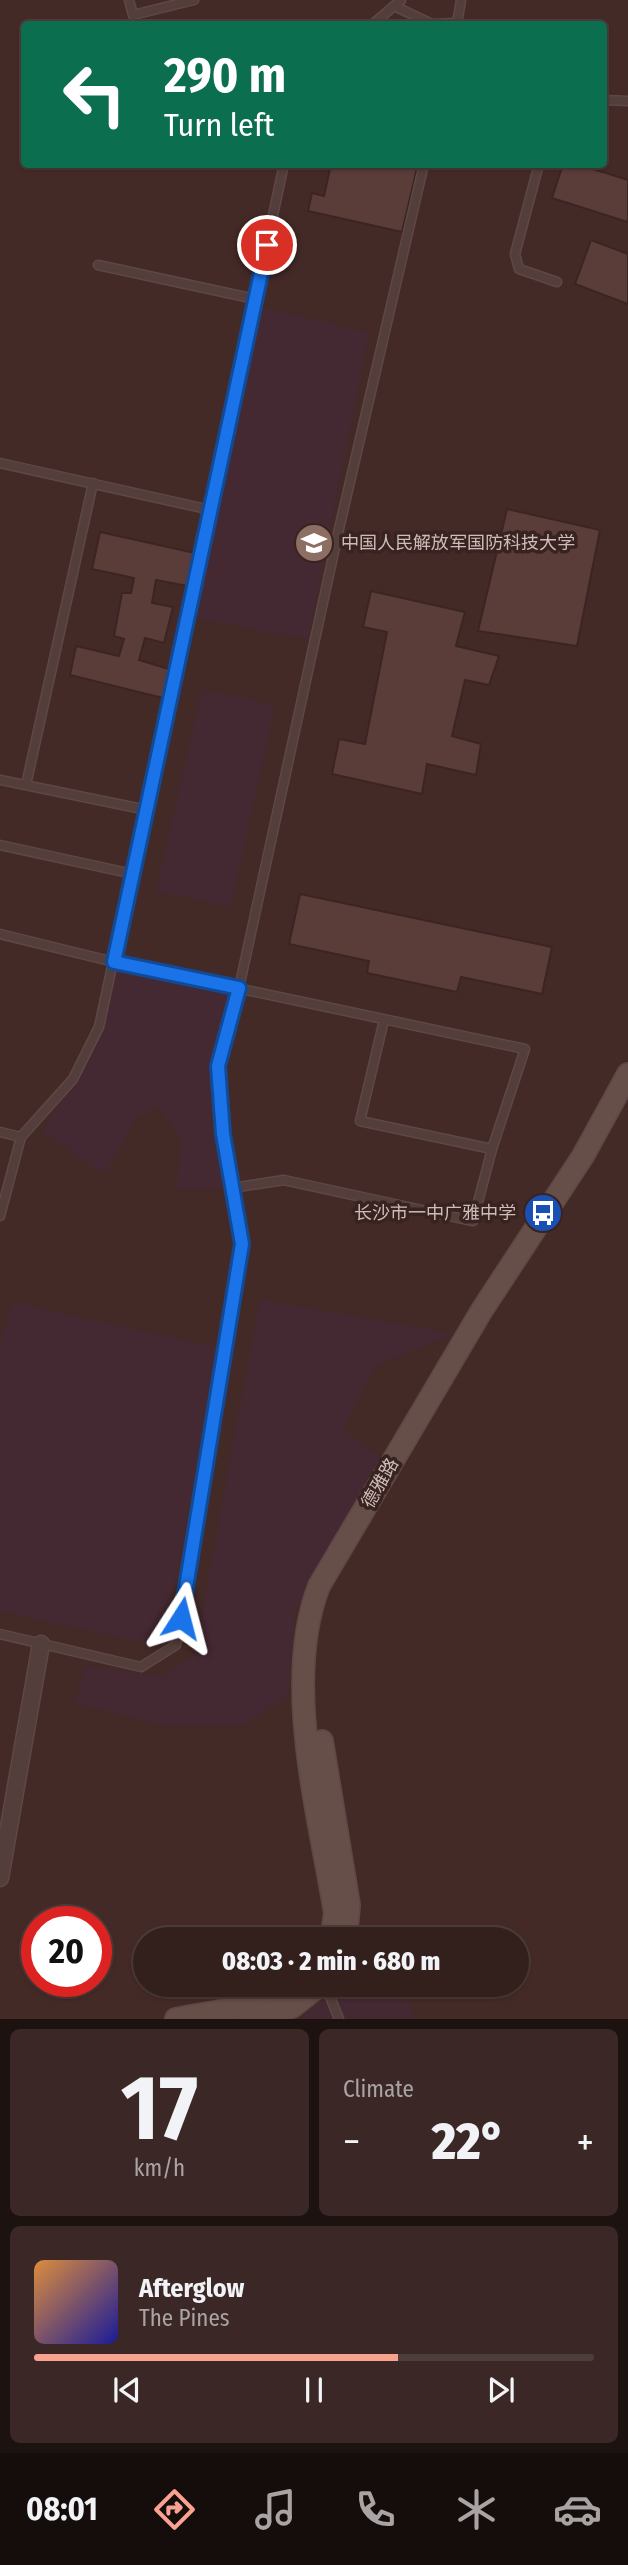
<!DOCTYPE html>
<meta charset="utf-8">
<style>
body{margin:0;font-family:"Fira Sans Condensed","Noto Sans SC",sans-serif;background:#3b2826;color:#f1f3f6;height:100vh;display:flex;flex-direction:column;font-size:26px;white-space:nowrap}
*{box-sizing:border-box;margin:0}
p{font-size:23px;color:#a9a3a4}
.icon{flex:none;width:38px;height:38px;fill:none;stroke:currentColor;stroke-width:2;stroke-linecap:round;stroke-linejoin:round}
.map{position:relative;height:2019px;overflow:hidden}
.panel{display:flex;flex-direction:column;gap:10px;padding:10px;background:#1c1210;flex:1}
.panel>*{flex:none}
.guide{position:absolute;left:21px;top:21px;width:586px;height:147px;border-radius:7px;box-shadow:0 2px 5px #0004,0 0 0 2px #4e3e3b;background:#0b6e4f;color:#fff;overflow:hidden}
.speed{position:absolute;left:21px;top:1906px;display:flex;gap:14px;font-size:35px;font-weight:700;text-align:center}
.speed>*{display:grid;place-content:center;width:91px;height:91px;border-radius:50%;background:#33201d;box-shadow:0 2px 5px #0004,0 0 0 2px #4e3e3b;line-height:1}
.speed .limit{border:10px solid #d22;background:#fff;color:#111}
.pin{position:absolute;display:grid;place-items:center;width:60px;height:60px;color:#fff;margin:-30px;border:4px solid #fff;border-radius:50%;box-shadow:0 2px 7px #0007}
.me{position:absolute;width:77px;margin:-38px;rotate:9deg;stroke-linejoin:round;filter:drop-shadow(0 0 5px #0008)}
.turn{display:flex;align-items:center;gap:24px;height:147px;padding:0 28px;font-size:32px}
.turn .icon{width:91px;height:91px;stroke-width:2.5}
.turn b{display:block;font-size:49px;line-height:60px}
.big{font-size:52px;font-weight:800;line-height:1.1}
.panel .card{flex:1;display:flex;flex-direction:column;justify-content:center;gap:10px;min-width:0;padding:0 24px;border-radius:10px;background:#3b2826}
.panel .dial{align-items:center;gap:0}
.dial b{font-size:91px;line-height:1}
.song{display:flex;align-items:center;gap:21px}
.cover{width:84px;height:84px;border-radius:10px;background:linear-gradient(135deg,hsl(30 70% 55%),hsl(240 70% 35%))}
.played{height:7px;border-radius:4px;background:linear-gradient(90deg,#faa290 65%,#4e3e3b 65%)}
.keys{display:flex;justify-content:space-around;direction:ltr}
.heat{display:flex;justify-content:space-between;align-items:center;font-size:38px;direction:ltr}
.panel .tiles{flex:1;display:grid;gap:10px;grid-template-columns:1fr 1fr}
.card:last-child{grid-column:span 2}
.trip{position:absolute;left:133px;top:1927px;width:396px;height:70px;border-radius:35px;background:#33201d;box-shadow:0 2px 5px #0004,0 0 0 2px #4e3e3b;font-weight:800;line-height:70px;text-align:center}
.tabs{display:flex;height:112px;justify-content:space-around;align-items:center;background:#140d0c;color:#a9a3a4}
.tabs .icon{width:49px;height:49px}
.tabs .on{color:#faa290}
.tabs b{font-size:32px;color:#f1f3f6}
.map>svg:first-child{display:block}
.green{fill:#452932}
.building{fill:#5a3d39;stroke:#3b2522;stroke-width:2}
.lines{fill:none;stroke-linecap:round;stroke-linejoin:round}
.lane-casing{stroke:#5d4845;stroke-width:11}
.street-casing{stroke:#5d4845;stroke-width:19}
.secondary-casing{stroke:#5d4845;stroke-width:24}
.lane{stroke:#533e3b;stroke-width:8}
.street{stroke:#533e3b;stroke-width:16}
.secondary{stroke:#664e49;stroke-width:21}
.route-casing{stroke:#114b97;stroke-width:18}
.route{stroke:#1a73e8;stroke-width:12}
.labels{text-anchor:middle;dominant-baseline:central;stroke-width:7;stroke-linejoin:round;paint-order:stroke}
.poi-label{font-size:18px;fill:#cdbcb9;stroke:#392320;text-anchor:start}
.street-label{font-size:18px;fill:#cdbcb9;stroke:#392320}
</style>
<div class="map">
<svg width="628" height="2019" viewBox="0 0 628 2019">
<rect width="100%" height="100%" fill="#442a27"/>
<g class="green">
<polygon points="262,307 369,333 308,639 196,618"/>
<polygon points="202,689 275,705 231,906 156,891"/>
<polygon points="114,962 239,988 218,1066 232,1188 176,1189 182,1139 158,1107 136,1119 104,1174 43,1133 99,1027"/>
<polygon points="260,1299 452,1334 377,1366 342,1429 385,1460 295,1611 288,1697 243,1725 161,1725 75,1703 85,1666 161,1676 194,1656"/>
<polygon points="12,1302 218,1348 165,1637 145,1643 0,1611 0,1346"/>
<polygon points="361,1985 402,1985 415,2019 303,2019 300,2010"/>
</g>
<g class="building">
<polygon points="331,164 418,164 402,232 308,211 312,193 324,196"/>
<polygon points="563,164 577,164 628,180 628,222 552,198"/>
<polygon points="591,240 628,254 628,304 575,284"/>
<polygon points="507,509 600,530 577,646 478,631"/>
<polygon points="100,532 195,553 187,586 156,580 152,603 173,607 164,643 145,638 139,660 169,669 163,698 70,675 76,646 119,656 124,639 114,636 122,593 131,593 134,578 92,569"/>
<polygon points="371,591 465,612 456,646 499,656 489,685 465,680 452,736 481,744 476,775 427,764 422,794 332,774 339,739 365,744 387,632 363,627"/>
<polygon points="300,894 552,947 542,994 461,977 457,992 367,973 369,961 289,944"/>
</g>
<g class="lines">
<defs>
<g id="lane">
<polyline points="129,0 133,15 194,0"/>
<polyline points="394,6 432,24 457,23"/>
<polyline points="373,24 401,0"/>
<polyline points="457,24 461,0"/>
<polyline points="604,100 628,101"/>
<polyline points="539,164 515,254 519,269 557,282"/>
<polyline points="98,265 255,299"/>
<polyline points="0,463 211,510"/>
<polyline points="0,780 147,810"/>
<polyline points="26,785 93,483"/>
<polyline points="0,845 133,874"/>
<polyline points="0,934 114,962 525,1049 492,1149 473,1221 284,1180 232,1188"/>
<polyline points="384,1020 360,1121 492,1149"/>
<polyline points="0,1132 21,1137 73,1079 99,1027 284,164"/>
<polyline points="0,1216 21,1137"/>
<polyline points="0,1634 141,1667 176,1645 242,1244 223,1134 218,1066 239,988 339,529 424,164"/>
<polyline points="325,1984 339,2019"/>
</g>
<polyline id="street" points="0,1878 41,1644"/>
<g id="secondary">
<polyline points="322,1741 349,1905 346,1939"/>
<path d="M 331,1939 L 335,1913 C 319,1815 282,1681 319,1586 L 482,1310 L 583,1156 L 628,1074"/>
<path d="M 176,2019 C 212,2011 269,2007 298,1984"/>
<polyline points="247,2019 292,2007 321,1984"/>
</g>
</defs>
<use href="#lane" class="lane-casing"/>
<use href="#street" class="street-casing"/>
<use href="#secondary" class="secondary-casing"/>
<use href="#lane" class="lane"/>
<use href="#street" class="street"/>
<use href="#secondary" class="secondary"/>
</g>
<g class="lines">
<defs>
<polyline id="route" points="181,1618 242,1244 223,1134 218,1066 239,988 114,962 267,245"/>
</defs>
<use href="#route" class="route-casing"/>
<use href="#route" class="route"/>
</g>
<defs>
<symbol id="university-disc" viewBox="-11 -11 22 22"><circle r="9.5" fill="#8d6e63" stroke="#392320"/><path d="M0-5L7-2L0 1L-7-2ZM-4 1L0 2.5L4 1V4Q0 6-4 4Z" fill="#fff"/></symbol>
<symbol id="bus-disc" viewBox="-11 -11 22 22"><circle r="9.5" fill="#1a4fb4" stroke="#392320"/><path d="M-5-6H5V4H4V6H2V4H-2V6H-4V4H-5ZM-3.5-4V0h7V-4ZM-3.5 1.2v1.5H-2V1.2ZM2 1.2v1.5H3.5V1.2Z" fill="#fff"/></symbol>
</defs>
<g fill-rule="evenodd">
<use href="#university-disc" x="292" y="521" width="44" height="44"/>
<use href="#bus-disc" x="521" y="1191" width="44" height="44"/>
</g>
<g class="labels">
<g class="poi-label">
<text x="341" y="543">中国人民解放军国防科技大学</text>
<text x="516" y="1213" text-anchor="end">长沙市一中广雅中学</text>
</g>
<g class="street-label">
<text transform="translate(380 1483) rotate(-60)">德雅路</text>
</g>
</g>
</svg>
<div class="speed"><div class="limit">20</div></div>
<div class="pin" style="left:267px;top:245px;background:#d93025"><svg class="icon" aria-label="arrive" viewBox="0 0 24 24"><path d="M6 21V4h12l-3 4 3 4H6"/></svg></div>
<svg class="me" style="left:181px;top:1618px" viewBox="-20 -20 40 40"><path d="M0-17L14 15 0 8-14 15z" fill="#1a73e8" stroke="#fff" stroke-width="4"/></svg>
<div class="trip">08:03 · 2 min · 680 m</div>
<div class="guide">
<div class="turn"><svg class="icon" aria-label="left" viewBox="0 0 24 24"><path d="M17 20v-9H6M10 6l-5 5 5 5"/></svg><div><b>290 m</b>Turn left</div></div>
</div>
</div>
<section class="panel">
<div class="tiles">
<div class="card dial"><b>17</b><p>km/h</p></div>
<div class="card"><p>Climate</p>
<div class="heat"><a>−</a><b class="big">22°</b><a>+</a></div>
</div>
<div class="card">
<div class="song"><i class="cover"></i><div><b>Afterglow</b><p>The Pines</p></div></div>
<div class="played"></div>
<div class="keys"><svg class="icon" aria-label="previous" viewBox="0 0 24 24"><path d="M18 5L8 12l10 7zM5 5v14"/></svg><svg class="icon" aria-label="pause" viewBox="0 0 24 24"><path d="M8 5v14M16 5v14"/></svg><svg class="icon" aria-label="next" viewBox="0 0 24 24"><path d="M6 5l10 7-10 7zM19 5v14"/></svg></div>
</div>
</div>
</section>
<nav class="tabs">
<b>08:01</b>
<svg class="icon on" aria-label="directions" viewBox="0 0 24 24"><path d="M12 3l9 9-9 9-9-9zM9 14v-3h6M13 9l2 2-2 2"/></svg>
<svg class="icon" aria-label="music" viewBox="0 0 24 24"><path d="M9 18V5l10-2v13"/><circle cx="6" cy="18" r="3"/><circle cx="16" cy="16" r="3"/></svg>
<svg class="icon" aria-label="phone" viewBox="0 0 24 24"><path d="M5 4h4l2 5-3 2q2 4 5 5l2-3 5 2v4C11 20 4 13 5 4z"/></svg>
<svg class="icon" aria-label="climate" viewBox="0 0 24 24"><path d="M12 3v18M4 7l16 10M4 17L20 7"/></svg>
<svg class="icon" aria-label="car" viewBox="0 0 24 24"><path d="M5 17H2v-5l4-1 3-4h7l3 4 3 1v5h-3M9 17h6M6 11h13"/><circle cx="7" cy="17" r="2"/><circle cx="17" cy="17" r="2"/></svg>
</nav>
